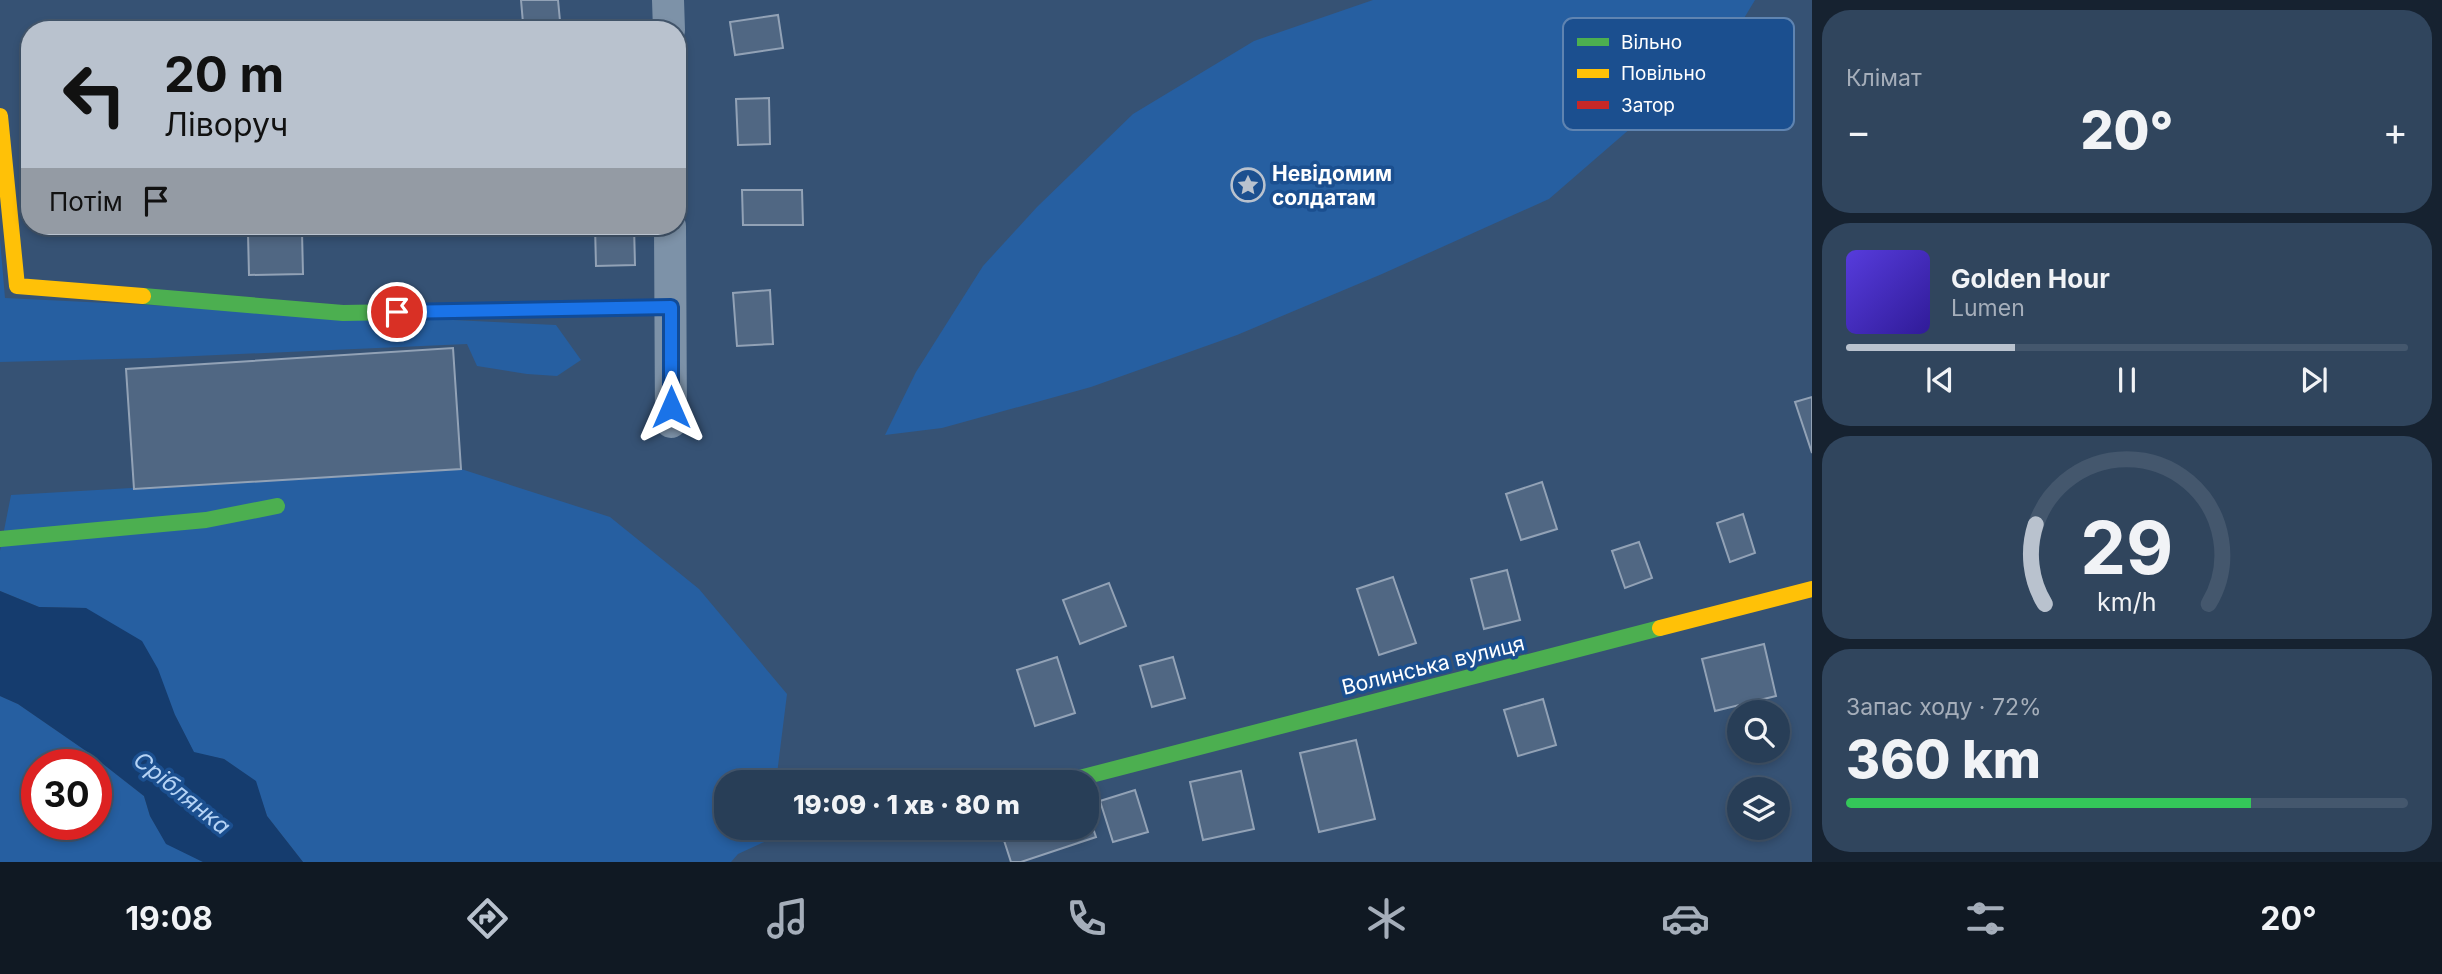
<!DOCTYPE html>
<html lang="uk">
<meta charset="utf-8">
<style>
body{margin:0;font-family:Inter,sans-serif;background:#30455d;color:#f1f3f6;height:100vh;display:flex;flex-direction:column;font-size:26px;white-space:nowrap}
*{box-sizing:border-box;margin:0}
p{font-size:23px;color:#a5aeba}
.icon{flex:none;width:38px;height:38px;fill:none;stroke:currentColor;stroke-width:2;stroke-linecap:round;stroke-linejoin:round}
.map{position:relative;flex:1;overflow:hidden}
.details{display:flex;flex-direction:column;gap:10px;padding:10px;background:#162230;width:630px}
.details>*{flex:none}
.banner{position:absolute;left:21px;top:21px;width:665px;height:214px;border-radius:28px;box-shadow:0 4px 10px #0003,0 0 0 2px #44576d;background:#b9c2ce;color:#111;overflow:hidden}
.buttons{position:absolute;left:1727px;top:700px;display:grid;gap:14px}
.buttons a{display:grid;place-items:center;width:63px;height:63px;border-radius:50%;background:#283e57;box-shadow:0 4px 10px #0003,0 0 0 2px #44576d;font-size:35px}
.speed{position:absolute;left:21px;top:749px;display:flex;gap:14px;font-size:35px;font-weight:700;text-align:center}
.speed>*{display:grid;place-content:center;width:91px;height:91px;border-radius:50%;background:#283e57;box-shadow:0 4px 10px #0003,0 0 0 2px #44576d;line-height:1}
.speed .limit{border:10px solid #d22;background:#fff;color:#111}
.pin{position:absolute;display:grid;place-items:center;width:60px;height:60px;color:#fff;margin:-30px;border:4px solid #fff;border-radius:50%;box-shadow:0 2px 7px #0007}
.me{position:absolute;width:77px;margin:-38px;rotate:0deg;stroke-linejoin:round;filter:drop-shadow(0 0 5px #0008)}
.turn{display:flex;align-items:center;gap:24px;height:147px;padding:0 28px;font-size:32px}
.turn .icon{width:91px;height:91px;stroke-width:2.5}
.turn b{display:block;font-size:49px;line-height:60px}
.then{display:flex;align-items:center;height:66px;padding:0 28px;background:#0003;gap:14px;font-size:26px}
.big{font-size:52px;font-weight:800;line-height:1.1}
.details .tile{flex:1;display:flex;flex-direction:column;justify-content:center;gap:10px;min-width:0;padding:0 24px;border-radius:28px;background:#30455d}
.details .dial{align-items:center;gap:0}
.dial svg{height:182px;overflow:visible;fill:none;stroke:#44576d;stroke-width:7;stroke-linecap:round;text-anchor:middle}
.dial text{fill:#f1f3f6;stroke:none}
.song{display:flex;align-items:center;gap:21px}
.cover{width:84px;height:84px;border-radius:10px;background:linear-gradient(135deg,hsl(250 70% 55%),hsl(250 70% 35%))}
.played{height:7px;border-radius:4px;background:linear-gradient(90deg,#b9c2ce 30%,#44576d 30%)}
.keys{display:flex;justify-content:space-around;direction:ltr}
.heat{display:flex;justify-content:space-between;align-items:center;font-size:38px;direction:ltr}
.charge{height:10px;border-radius:5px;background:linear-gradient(90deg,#34c759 72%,#44576d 0)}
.trip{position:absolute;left:714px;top:770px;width:385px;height:70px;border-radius:28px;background:#283e57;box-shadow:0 4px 10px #0003,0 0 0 2px #44576d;font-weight:800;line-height:70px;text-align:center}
.tab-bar{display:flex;height:112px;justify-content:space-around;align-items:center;background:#101923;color:#a5aeba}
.tab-bar .icon{width:49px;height:49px}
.tab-bar .current{color:#b9c2ce}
.tab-bar b{font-size:32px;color:#f1f3f6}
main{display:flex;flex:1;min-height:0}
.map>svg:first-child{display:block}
.green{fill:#265fa1;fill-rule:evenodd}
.water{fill:#153c6e}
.building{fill:#506783;stroke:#92a2b6;stroke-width:2}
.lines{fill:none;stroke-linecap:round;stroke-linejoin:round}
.street{stroke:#7d92a8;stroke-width:32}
.fast{stroke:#4caf50;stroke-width:16}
.slow{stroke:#ffc107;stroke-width:16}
.jam{stroke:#c62828;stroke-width:16}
.route-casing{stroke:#114b97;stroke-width:18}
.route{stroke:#1a73e8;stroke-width:12}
.labels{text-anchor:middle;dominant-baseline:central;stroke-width:7;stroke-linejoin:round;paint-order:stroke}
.poi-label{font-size:21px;font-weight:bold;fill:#fff;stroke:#1b4f8f;text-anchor:start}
.street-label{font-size:21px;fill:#fff;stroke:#1b4f8f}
.water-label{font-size:23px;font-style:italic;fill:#b5d3f5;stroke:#1b4f8f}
.key{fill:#1b4f8f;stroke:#5f84b1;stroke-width:2}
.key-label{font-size:19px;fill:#fff}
</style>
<main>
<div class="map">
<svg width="1812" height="862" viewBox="0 0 1812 862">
<rect width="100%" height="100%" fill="#365274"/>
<g class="green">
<polygon points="1373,0 1755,0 1729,43 1549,199 1382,274 1237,335 1091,387 942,428 885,435 916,372 983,266 1037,207 1133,114 1254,41"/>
<polygon points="0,239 5,298 556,325 581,360 557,376 527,374 477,366 467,344 151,358 0,362"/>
<polygon points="461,469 610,517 699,589 787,694 776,782 726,782 726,828 775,828 775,837 738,854 731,862 303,862 267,816 255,781 224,759 194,753 175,715 86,608 39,607 0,591 0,551 11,495"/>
<path d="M 0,696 L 18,704 L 89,753 L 144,796 L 150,816 L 166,843 L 203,862 L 0,862 ZM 37,765 L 96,765 L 96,824 L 37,824 Z"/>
</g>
<polygon class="water" points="0,591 39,607 86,608 142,641 158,669 175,715 194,752 224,759 256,781 267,816 303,862 203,862 166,844 150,816 144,796 89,753 18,704 0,696"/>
<g class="building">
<polygon points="521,0 558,0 560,21 523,23"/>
<polygon points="778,15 783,48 735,55 730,22"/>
<polygon points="769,98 770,144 738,145 736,99"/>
<polygon points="742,190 802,190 803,225 743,225"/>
<polygon points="595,226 634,226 635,265 596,266"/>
<polygon points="302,232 303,274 249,275 248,234"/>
<polygon points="770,290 773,344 737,346 733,293"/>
<polygon points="453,348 461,469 134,489 126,369"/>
<polygon points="1812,397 1812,453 1795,402"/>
<polygon points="1542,482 1557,529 1521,540 1506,494"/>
<polygon points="1743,514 1755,553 1730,562 1717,523"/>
<polygon points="1639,542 1652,578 1625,588 1612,551"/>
<polygon points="1507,570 1520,620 1484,629 1471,579"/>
<polygon points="1393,577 1416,643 1379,655 1357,589"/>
<polygon points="1109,583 1126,626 1080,644 1063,600"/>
<polygon points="1764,644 1776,696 1715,711 1702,659"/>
<polygon points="1057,657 1075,713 1035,726 1017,670"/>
<polygon points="1173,657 1185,698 1152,707 1140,666"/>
<polygon points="1543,699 1556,745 1518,756 1504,710"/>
<polygon points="1356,740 1375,819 1319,832 1300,753"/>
<polygon points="1241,771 1254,829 1203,840 1190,782"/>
<polygon points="1135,790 1148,832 1113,842 1100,801"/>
<polygon points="1087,810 1096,837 1021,862 1011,862 1000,828 1087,828"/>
</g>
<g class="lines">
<g class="street">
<polyline points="668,0 669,30"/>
<polyline points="670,226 671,422"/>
</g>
<g class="fast">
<polyline points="143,296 343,313 560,309"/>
<polyline points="0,539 206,520 277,506"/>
<polyline points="1064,782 1660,628"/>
</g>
<g class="slow">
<polyline points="0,116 17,286 143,296"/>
<polyline points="1660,628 1812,589"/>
</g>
<polyline class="jam" points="560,309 671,307"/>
</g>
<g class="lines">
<defs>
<polyline id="route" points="397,312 671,307 671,407"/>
</defs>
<use href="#route" class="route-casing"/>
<use href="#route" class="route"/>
</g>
<defs>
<symbol id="sight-ring" viewBox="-11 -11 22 22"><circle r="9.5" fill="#1b4f8f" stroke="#b9c2ce" stroke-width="1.5"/><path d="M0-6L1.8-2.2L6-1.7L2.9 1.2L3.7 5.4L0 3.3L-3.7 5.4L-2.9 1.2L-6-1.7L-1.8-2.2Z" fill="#b9c2ce"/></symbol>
</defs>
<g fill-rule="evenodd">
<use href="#sight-ring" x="1229" y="166" width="38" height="38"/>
</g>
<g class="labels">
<g class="poi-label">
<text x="1272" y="173">Невідомим<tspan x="1272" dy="24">солдатам</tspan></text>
</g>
<g class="street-label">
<text transform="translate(1433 665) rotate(-14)">Волинська вулиця</text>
</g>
<g class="water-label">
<text transform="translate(182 793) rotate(39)">Сріблянка</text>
</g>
</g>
<rect x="1563" y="18" width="231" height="112" rx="10" class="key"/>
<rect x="1577" y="38" width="32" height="8" fill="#4caf50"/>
<rect x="1577" y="69" width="32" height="9" fill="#ffc107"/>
<rect x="1577" y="101" width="32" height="8" fill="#c62828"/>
<g class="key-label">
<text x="1621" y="49">Вільно</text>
<text x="1621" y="80">Повільно</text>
<text x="1621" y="112">Затор</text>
</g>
</svg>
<div class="buttons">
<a><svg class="icon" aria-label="search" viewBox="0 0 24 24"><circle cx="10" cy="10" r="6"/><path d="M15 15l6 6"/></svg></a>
<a><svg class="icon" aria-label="layers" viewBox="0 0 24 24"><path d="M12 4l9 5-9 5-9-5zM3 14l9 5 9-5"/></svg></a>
</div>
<div class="speed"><div class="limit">30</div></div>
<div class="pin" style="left:397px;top:312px;background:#d93025"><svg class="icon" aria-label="arrive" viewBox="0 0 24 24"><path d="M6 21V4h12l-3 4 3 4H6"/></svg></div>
<svg class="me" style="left:671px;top:407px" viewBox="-20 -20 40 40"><path d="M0-17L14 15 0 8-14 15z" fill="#1a73e8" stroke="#fff" stroke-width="4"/></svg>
<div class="trip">19:09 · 1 хв · 80 m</div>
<div class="banner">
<div class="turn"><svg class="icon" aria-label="left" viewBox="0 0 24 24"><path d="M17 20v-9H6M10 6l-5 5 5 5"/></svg><div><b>20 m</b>Ліворуч</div></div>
<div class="then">Потім<svg class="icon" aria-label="arrive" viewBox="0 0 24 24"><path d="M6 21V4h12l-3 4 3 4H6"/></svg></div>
</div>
</div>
<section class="details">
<div class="tile"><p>Клімат</p>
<div class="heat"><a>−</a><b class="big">20°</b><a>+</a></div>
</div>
<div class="tile">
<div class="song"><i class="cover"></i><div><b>Golden Hour</b><p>Lumen</p></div></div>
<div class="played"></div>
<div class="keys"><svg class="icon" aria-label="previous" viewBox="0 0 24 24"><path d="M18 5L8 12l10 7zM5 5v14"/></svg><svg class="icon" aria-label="pause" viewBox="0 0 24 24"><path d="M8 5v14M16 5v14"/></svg><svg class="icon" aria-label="next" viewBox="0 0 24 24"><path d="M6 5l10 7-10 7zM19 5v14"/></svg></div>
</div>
<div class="tile dial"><svg viewBox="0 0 100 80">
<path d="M14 69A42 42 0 1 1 86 69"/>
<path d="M14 69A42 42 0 0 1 10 34" stroke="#b9c2ce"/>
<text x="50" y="56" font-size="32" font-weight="700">29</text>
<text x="50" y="72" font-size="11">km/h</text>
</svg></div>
<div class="tile"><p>Запас ходу · 72%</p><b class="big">360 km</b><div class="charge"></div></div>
</section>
</main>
<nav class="tab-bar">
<b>19:08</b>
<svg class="icon current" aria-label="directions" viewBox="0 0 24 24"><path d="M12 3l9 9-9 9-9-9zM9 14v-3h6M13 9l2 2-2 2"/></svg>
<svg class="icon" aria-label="music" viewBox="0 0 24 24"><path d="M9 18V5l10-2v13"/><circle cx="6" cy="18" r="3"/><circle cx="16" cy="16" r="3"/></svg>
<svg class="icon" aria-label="phone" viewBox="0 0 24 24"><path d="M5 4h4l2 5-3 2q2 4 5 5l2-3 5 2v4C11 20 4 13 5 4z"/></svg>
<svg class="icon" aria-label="climate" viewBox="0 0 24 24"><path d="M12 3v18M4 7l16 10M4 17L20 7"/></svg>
<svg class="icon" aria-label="car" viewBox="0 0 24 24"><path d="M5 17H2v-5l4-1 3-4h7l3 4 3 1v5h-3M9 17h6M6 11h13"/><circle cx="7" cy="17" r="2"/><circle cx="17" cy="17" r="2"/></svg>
<svg class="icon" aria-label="filters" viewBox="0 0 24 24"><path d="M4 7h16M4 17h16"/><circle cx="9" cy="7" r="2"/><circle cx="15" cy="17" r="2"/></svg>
<b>20°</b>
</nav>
